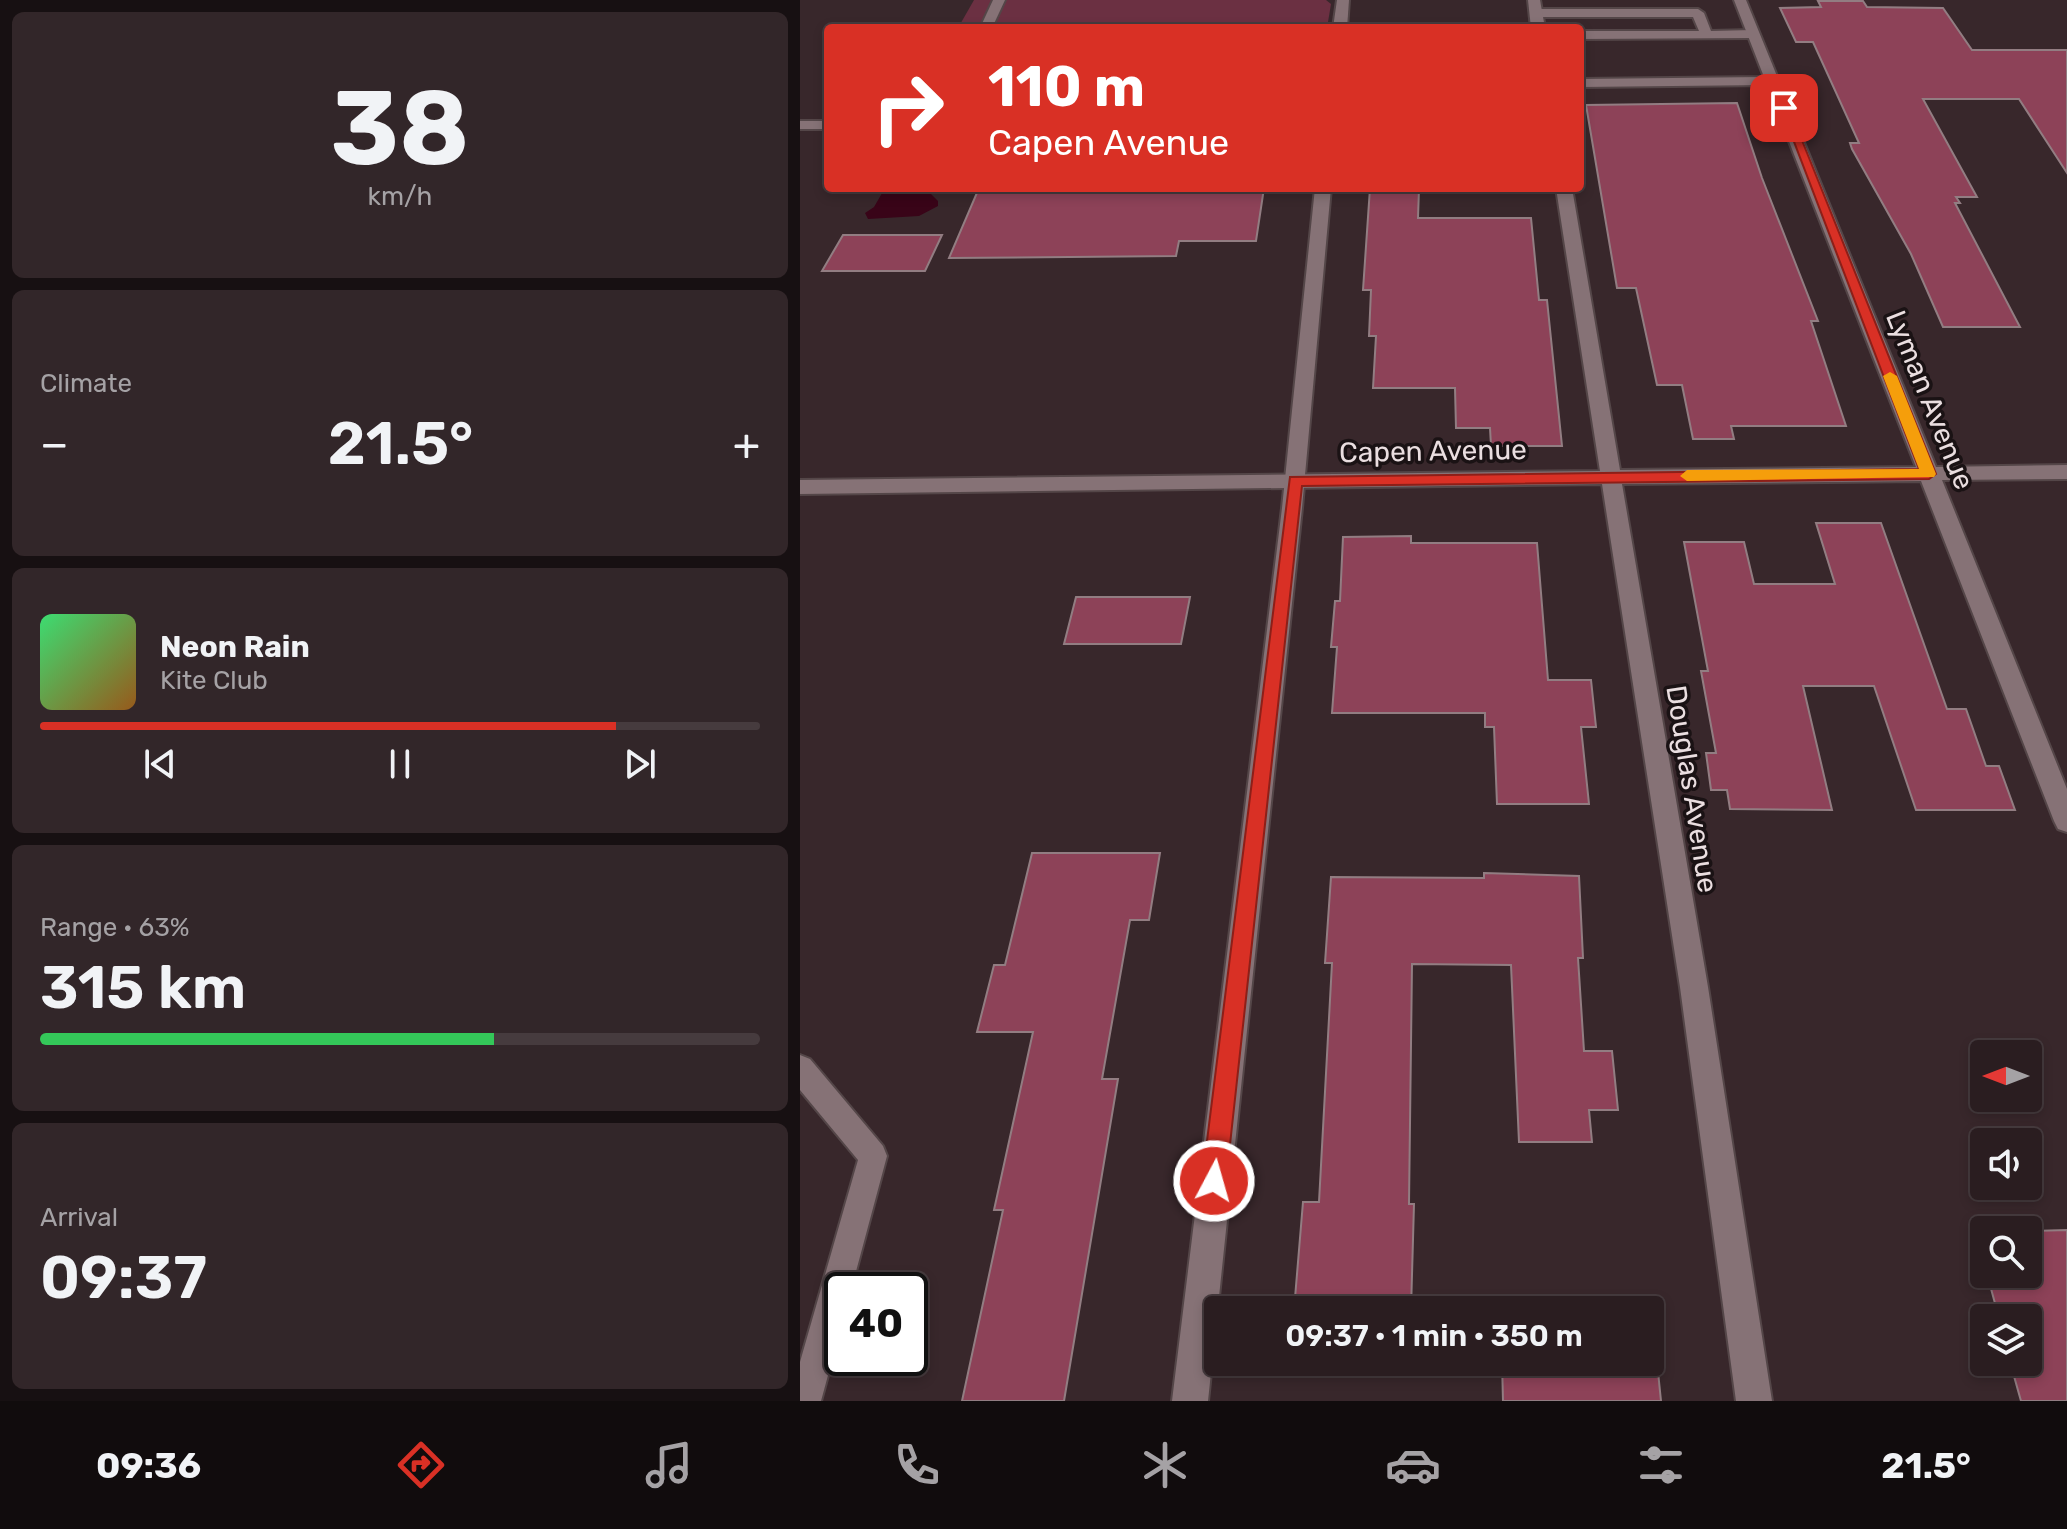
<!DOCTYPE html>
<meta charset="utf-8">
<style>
body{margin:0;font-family:Rubik,sans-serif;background:#322629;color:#f1f3f6;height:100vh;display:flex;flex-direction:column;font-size:30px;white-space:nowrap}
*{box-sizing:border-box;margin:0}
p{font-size:26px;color:#a5a2a5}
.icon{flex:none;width:44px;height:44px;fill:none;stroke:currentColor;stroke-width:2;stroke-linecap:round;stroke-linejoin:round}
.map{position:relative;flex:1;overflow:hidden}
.sheet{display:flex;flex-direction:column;gap:12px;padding:12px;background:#171012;width:800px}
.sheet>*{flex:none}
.top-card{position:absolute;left:24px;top:24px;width:760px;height:168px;border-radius:8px;box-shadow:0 4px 12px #0003,0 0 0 2px #463b3e;background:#d93025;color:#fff;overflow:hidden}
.needle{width:52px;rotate:270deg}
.buttons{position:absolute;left:1170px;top:1040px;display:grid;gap:16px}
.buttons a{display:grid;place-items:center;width:72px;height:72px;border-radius:8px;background:#2a1d20;box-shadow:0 4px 12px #0003,0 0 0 2px #463b3e;font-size:40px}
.speed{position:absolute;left:24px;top:1272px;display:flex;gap:16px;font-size:40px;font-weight:700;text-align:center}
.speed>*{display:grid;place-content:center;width:104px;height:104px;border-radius:50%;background:#2a1d20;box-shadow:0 4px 12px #0003,0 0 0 2px #463b3e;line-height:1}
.speed .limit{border:4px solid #111;border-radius:12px;background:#fff;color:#111}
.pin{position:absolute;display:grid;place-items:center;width:68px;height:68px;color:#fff;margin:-34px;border-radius:16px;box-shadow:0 4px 12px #0006}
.me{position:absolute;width:88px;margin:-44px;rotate:6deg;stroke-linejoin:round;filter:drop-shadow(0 0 6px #0008)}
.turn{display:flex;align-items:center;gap:28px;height:168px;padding:0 32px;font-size:36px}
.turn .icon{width:104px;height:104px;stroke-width:2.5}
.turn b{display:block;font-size:56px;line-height:68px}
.big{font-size:60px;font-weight:600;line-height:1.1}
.sheet .widget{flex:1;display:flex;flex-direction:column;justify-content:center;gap:12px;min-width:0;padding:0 28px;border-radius:12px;background:#322629}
.sheet .dial{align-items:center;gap:0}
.dial b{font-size:104px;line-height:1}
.song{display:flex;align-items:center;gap:24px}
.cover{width:96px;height:96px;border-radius:12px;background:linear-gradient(135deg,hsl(140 70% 55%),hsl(30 70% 35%))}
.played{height:8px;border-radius:4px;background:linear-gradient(90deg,#d93025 80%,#463b3e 80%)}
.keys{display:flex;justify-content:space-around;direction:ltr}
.heat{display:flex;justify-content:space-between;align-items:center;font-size:44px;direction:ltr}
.charge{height:12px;border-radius:6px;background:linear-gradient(90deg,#34c759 63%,#463b3e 0)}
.trip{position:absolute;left:404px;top:1296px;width:460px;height:80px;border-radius:8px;background:#2a1d20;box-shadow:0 4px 12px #0003,0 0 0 2px #463b3e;font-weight:600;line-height:80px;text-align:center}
.dock{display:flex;height:128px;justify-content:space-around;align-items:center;background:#110c0d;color:#a5a2a5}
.dock .icon{width:56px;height:56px}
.dock .active{color:#d93025}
.dock b{font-size:36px;color:#f1f3f6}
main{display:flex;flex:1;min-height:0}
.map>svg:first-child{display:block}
.green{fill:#6b3042}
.water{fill:#390418}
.building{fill:#8d4258;stroke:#927d82;stroke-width:2}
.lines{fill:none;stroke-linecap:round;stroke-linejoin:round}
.lane-casing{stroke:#544648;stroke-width:4}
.street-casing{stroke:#544648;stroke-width:4}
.secondary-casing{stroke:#544648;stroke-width:4}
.lane{fill:#867276;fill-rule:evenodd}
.street{fill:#867276;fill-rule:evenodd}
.secondary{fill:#867276;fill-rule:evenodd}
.route{fill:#d93025;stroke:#8d1f18;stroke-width:2}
.slow{fill:#f59e0b}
.labels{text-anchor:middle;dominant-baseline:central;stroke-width:7;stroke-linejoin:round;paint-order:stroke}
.street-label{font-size:28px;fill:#eadee0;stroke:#1a1214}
</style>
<main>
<section class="sheet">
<div class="widget dial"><b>38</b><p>km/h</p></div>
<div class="widget"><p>Climate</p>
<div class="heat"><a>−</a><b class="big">21.5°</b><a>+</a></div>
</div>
<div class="widget">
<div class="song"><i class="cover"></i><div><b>Neon Rain</b><p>Kite Club</p></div></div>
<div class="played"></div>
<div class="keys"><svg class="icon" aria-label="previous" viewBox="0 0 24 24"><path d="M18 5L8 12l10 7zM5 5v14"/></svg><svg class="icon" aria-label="pause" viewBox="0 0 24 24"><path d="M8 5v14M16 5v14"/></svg><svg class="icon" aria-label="next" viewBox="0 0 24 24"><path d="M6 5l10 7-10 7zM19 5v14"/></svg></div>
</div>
<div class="widget"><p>Range · 63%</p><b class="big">315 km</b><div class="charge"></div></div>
<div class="widget"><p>Arrival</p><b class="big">09:37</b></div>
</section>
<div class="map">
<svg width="1267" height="1401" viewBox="0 0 1267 1401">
<rect width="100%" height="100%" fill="#38272b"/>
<polygon class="green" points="174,0 526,0 531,4 527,28 158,28"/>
<polygon class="water" points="85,188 130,193 138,201 138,206 119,216 68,219 65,213 74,207"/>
<g class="building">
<polygon points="1018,1 1063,1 1067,7 1143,8 1172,50 1267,50 1267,173 1219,99 1123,99 1177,197 1156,197 1160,203 1155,203 1220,327 1143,327 1111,254 1052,149 1050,143 1059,143 1013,42 996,42 980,8 1021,7"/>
<polygon points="937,103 962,178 1018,321 1011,321 1046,426 931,426 934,439 893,439 882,385 857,385 836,288 817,288 786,105"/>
<polygon points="179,188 464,188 456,241 379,241 376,256 149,258"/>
<polygon points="570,188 619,189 618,218 731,218 739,300 747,300 762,446 691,446 690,428 656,428 655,388 573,388 576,336 569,336 571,290 563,290"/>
<polygon points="43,235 142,235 125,271 22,271"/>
<polygon points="1016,523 1081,523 1147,709 1166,709 1186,766 1199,766 1215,810 1116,810 1074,686 1003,686 1032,810 930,809 927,790 911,790 906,753 916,753 901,671 908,671 884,542 944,542 954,584 1035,584"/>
<polygon points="611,536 611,543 737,543 748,680 791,680 796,727 781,727 789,804 697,804 694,727 685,727 685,713 532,713 537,647 531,647 535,601 540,601 543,537"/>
<polygon points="276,597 390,597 381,644 264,644"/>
<polygon points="232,853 360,853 349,920 330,920 302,1079 318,1079 264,1401 162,1401 203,1210 194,1210 233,1032 177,1032 194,965 205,965"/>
<polygon points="684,873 779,876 783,958 778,958 784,1051 812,1051 818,1110 789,1110 792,1142 719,1142 711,965 612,964 609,1204 614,1204 611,1310 494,1310 503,1202 519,1202 532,963 525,963 531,877 684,878"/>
<polygon points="1267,1230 1267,1401 1221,1401 1210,1362 1228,1362 1228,1318 1199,1318 1187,1274 1228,1274 1228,1231"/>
<polygon points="702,1362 857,1362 861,1401 703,1401"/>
</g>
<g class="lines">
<defs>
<g id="lane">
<polygon points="193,0 205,0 192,28 180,28"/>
<polygon points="898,9 904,13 911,31 953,30 959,34 953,38 780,39 780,31 899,31 893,17 736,17 730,13 736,9"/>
<rect x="0" y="121" width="28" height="8"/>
<polygon points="0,1055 10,1059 83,1146 87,1156 51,1290 42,1290 42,1324 21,1401 0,1401 0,1362 58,1160 0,1090"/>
</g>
<g id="street">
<polygon points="728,0 740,0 745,28 731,28"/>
<polygon points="934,0 946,0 1136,467 1267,465 1267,479 1142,480 1267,789 1267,832 1258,829 1254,821 1121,481 822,484 908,987 972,1401 936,1401 880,987 802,484 0,494 0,480 800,471 756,188 772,188 820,470 1116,467 967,85 780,87 780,79 964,77"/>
</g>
<g id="secondary">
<polygon points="537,0 549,0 547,28 533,28"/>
<polygon points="515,188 531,188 502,508 408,1401 372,1401 482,508"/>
</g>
</defs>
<use href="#lane" class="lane-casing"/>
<use href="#street" class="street-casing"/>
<use href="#secondary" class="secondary-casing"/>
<use href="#lane" class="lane"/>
<use href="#street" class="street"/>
<use href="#secondary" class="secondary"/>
</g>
<polygon class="route" points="980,105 989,108 1136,474 1129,479 502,486 426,1181 423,1189 414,1193 406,1189 402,1181 490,477 1119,469"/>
<polygon class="slow" points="1090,372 1097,376 1136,474 1134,477 887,481 880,476 887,470 1119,469 1083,376"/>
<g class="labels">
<g class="street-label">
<text transform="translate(1130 400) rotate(68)">Lyman Avenue</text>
<text transform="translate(633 451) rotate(-1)">Capen Avenue</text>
<text transform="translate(892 789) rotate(81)">Douglas Avenue</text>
</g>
</g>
</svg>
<div class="buttons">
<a><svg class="needle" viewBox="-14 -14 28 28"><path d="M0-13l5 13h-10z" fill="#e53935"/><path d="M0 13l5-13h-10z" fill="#a5a2a5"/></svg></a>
<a><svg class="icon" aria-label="sound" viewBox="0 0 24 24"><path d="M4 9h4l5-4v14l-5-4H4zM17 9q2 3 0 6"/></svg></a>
<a><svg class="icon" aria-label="search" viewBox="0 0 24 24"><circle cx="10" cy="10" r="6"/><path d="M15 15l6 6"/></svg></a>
<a><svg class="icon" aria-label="layers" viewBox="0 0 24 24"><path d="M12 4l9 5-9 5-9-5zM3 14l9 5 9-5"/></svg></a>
</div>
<div class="speed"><div class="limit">40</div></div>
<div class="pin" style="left:984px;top:108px;background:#d93025"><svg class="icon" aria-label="arrive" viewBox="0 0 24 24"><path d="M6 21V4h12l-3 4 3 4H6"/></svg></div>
<svg class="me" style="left:414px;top:1181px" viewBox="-20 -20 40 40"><circle r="17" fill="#d93025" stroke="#fff" stroke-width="3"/><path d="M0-11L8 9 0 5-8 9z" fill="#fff"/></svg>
<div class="trip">09:37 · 1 min · 350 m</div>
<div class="top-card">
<div class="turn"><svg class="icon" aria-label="right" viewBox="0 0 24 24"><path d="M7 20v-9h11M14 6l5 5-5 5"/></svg><div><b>110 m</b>Capen Avenue</div></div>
</div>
</div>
</main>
<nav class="dock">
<b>09:36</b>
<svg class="icon active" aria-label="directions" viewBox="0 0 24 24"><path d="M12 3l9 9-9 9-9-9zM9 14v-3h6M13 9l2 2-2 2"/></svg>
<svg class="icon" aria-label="music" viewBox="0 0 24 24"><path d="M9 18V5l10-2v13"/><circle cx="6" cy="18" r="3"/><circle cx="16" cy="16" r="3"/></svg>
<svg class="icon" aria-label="phone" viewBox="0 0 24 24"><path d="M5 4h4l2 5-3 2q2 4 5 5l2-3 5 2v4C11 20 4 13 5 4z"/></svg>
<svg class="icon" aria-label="climate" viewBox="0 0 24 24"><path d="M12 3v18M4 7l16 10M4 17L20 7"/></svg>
<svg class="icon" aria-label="car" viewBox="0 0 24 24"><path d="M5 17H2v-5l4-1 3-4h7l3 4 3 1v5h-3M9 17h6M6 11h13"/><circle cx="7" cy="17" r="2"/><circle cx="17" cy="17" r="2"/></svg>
<svg class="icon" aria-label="filters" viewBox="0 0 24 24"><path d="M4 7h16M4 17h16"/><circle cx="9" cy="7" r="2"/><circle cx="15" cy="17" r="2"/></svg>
<b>21.5°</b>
</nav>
